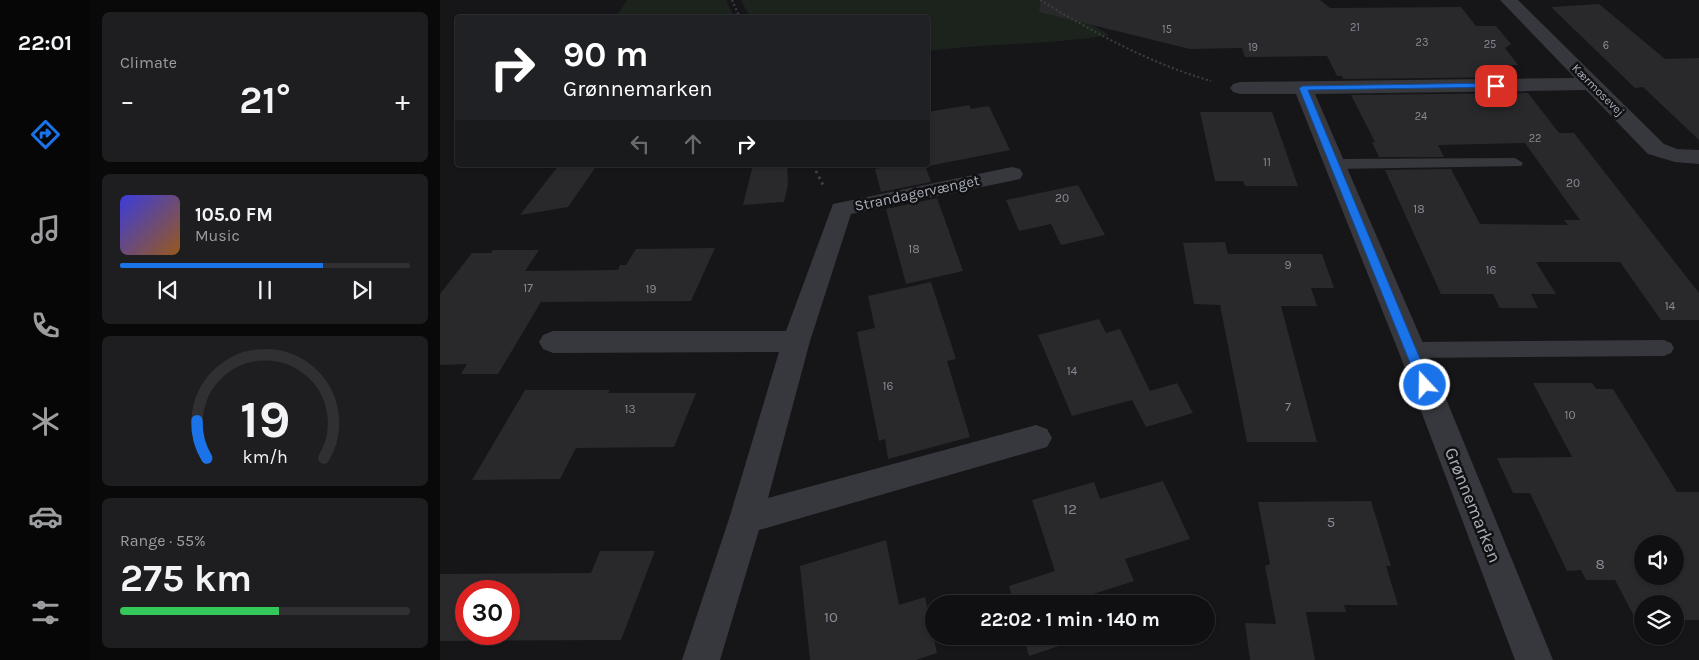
<!DOCTYPE html>
<meta charset="utf-8">
<style>
body{margin:0;font-family:Karla,sans-serif;background:#1e1e20;color:#f1f3f6;height:100vh;display:flex;flex-direction:column;font-size:19px;white-space:nowrap}
*{box-sizing:border-box;margin:0}
p{font-size:16px;color:#9c9d9f}
.icon{flex:none;width:28px;height:28px;fill:none;stroke:currentColor;stroke-width:2;stroke-linecap:round;stroke-linejoin:round}
.map{position:relative;flex:1;overflow:hidden}
.details{display:flex;flex-direction:column;gap:12px;padding:12px;background:#09090a;width:350px}
.details>*{flex:none}
.top-card{position:absolute;left:15px;top:15px;width:475px;height:152px;border-radius:5px;box-shadow:0 1px 4px #0004,0 0 0 1px #303032;background:#202124;color:#fff;overflow:hidden}
.fabs{position:absolute;left:1194px;top:535px;display:grid;gap:10px}
.fabs a{display:grid;place-items:center;width:50px;height:50px;border-radius:50%;background:#101012;box-shadow:0 1px 4px #0004,0 0 0 1px #303032;font-size:25px}
.speed{position:absolute;left:15px;top:580px;display:flex;gap:10px;font-size:25px;font-weight:700;text-align:center}
.speed>*{display:grid;place-content:center;width:65px;height:65px;border-radius:50%;background:#101012;box-shadow:0 1px 4px #0004,0 0 0 1px #303032;line-height:1}
.speed .limit{border:8px solid #d22;background:#fff;color:#111}
.pin{position:absolute;display:grid;place-items:center;width:42px;height:42px;color:#fff;margin:-21px;border-radius:10px;box-shadow:0 2px 8px #0006}
.me{position:absolute;width:55px;margin:-28px;rotate:339deg;stroke-linejoin:round;filter:drop-shadow(0 0 4px #0008)}
.turn{display:flex;align-items:center;gap:18px;height:105px;padding:0 25px;font-size:22px}
.turn .icon{width:65px;height:65px;stroke-width:2.5}
.turn b{display:block;font-size:35px;line-height:42px}
.lanes{display:flex;align-items:center;height:48px;padding:0 25px;background:#0003;justify-content:center;gap:25px;direction:ltr}
.lanes .off{opacity:.35}
.big{font-size:38px;font-weight:700;line-height:1.1}
.details .card{flex:1;display:flex;flex-direction:column;justify-content:center;gap:8px;min-width:0;padding:0 18px;border-radius:8px;background:#1e1e20}
.details .dial{align-items:center;gap:0}
.dial svg{height:130px;overflow:visible;fill:none;stroke:#303032;stroke-width:7;stroke-linecap:round;text-anchor:middle}
.dial text{fill:#f1f3f6;stroke:none}
.song{display:flex;align-items:center;gap:15px}
.cover{width:60px;height:60px;border-radius:8px;background:linear-gradient(135deg,hsl(240 70% 55%),hsl(30 70% 35%))}
.played{height:5px;border-radius:2px;background:linear-gradient(90deg,#1a73e8 70%,#303032 70%)}
.keys{display:flex;justify-content:space-around;direction:ltr}
.heat{display:flex;justify-content:space-between;align-items:center;font-size:28px;direction:ltr}
.charge{height:8px;border-radius:4px;background:linear-gradient(90deg,#34c759 55%,#303032 0)}
.trip{position:absolute;left:485px;top:595px;width:290px;height:50px;border-radius:25px;background:#101012;box-shadow:0 1px 4px #0004,0 0 0 1px #303032;font-weight:700;line-height:50px;text-align:center}
main{display:flex;flex:1;min-height:0}
.tab-bar{display:flex;flex-direction:column;width:90px;justify-content:space-around;align-items:center;background:#060607;color:#9c9d9f}
.tab-bar .icon{width:35px;height:35px}
.tab-bar .on{color:#1a73e8}
.tab-bar b{font-size:22px;color:#f1f3f6}
.map>svg:first-child{display:block}
.green{fill:#1c231d}
.building{fill:#29292c;fill-rule:evenodd}
.lines{fill:none;stroke-linecap:round;stroke-linejoin:round}
.path-far1{stroke:#3d3f44;stroke-width:2;stroke-dasharray:2 2.5;stroke-linecap:butt}
.path{stroke:#3d3f44;stroke-width:3;stroke-dasharray:2.5 4;stroke-linecap:butt}
.lane{fill:#37383d;fill-rule:evenodd}
.street{fill:#37383d;fill-rule:evenodd}
.route{fill:#1a73e8;stroke:#114b97}
.labels{text-anchor:middle;dominant-baseline:central;stroke-width:5;stroke-linejoin:round;paint-order:stroke}
.far-number-label{font-size:11px;fill:#888b94}
.far-street-label{font-size:12px;fill:#a8adb8;stroke:#111113}
.number-label{font-size:12px;fill:#888b94}
.street-label{font-size:15px;fill:#a8adb8;stroke:#111113}
.near-number-label{font-size:15px;fill:#888b94}
.near-street-label{font-size:18px;fill:#a8adb8;stroke:#111113}
</style>
<main>
<nav class="tab-bar">
<b>22:01</b>
<svg class="icon on" aria-label="directions" viewBox="0 0 24 24"><path d="M12 3l9 9-9 9-9-9zM9 14v-3h6M13 9l2 2-2 2"/></svg>
<svg class="icon" aria-label="music" viewBox="0 0 24 24"><path d="M9 18V5l10-2v13"/><circle cx="6" cy="18" r="3"/><circle cx="16" cy="16" r="3"/></svg>
<svg class="icon" aria-label="phone" viewBox="0 0 24 24"><path d="M5 4h4l2 5-3 2q2 4 5 5l2-3 5 2v4C11 20 4 13 5 4z"/></svg>
<svg class="icon" aria-label="climate" viewBox="0 0 24 24"><path d="M12 3v18M4 7l16 10M4 17L20 7"/></svg>
<svg class="icon" aria-label="car" viewBox="0 0 24 24"><path d="M5 17H2v-5l4-1 3-4h7l3 4 3 1v5h-3M9 17h6M6 11h13"/><circle cx="7" cy="17" r="2"/><circle cx="17" cy="17" r="2"/></svg>
<svg class="icon" aria-label="filters" viewBox="0 0 24 24"><path d="M4 7h16M4 17h16"/><circle cx="9" cy="7" r="2"/><circle cx="15" cy="17" r="2"/></svg>
</nav>
<section class="details">
<div class="card"><p>Climate</p>
<div class="heat"><a>−</a><b class="big">21°</b><a>+</a></div>
</div>
<div class="card">
<div class="song"><i class="cover"></i><div><b>105.0 FM</b><p>Music</p></div></div>
<div class="played"></div>
<div class="keys"><svg class="icon" aria-label="previous" viewBox="0 0 24 24"><path d="M18 5L8 12l10 7zM5 5v14"/></svg><svg class="icon" aria-label="pause" viewBox="0 0 24 24"><path d="M8 5v14M16 5v14"/></svg><svg class="icon" aria-label="next" viewBox="0 0 24 24"><path d="M6 5l10 7-10 7zM19 5v14"/></svg></div>
</div>
<div class="card dial"><svg viewBox="0 0 100 80">
<path d="M14 69A42 42 0 1 1 86 69"/>
<path d="M14 69A42 42 0 0 1 8 46" stroke="#1a73e8"/>
<text x="50" y="56" font-size="32" font-weight="700">19</text>
<text x="50" y="72" font-size="11">km/h</text>
</svg></div>
<div class="card"><p>Range · 55%</p><b class="big">275 km</b><div class="charge"></div></div>
</section>
<div class="map">
<svg width="1259" height="660" viewBox="0 0 1259 660">
<rect width="100%" height="100%" fill="#161618"/>
<g class="green">
<polygon points="187,0 286,0 294,17 176,17"/>
<path d="M 301,0 L 607,0 L 670,35 C 610,45 548,43 488,51 L 488,18 L 310,17 Z"/>
</g>
<g class="building">
<polygon points="601,0 880,0 890,8 1021,7 1036,26 1056,26 1071,44 1065,48 1078,65 1066,65 1076,77 903,79 902,76 897,76 887,56 805,57 802,48 750,49 599,12"/>
<polygon points="1159,4 1225,59 1259,58 1259,140 1203,87 1195,88 1111,7"/>
<polygon points="1088,93 1119,133 1134,133 1259,293 1259,320 1221,320 1180,262 1096,262 1116,294 1091,294 1098,308 1060,308 1053,294 1001,294 945,170 1011,169 1040,224 1128,225 1124,220 1140,220 1085,143 998,145 1004,157 939,157 932,142 935,142 911,95"/>
<polygon points="529,105 531,109 549,106 570,150 488,166 488,112"/>
<polygon points="760,112 832,112 858,186 805,186 803,181 775,181"/>
<polygon points="119,165 157,165 128,207 80,215"/>
<polygon points="313,165 347,165 348,185 344,202 303,205"/>
<polygon points="455,165 485,165 491,182 441,192 435,169"/>
<polygon points="638,185 665,235 621,245 611,224 579,231 566,200"/>
<polygon points="497,198 523,271 466,284 446,209"/>
<polygon points="785,242 788,254 882,254 894,288 871,288 877,306 841,306 877,442 807,442 780,305 754,304 743,243"/>
<polygon points="275,248 251,301 101,302 58,374 21,374 27,364 0,365 0,294 32,253 51,253 53,250 99,250 85,271 178,270 180,265 186,265 196,249"/>
<polygon points="491,282 516,359 507,361 530,437 448,459 445,439 439,441 417,332 435,328 428,296"/>
<polygon points="659,319 666,333 680,329 710,391 737,383 753,413 706,427 692,400 632,416 598,335"/>
<path d="M 1093,383 L 1152,383 L 1156,389 L 1173,389 L 1237,492 L 1259,492 L 1259,620 L 1235,620 L 1235,604 L 1202,604 L 1202,620 L 1196,620 L 1175,580 L 1146,580 L 1141,570 L 1127,571 L 1090,493 L 1073,493 L 1057,458 L 1132,457 ZM 1202,544 L 1235,544 L 1235,576 L 1202,576 Z"/>
<polygon points="85,390 170,390 168,393 256,393 234,447 136,448 120,479 32,480"/>
<polygon points="723,481 750,539 685,559 694,581 622,604 574,604 569,586 615,571 592,500 654,482 660,499"/>
<polygon points="931,501 951,566 946,566 958,605 904,605 906,612 866,612 875,660 810,660 805,623 836,624 825,566 830,564 818,502"/>
<polygon points="446,540 459,605 485,597 497,653 476,660 370,660 360,566"/>
<path d="M 160,551 L 215,551 L 181,640 L 0,641 L 0,574 L 151,573 ZM 26,591 L 69,591 L 69,634 L 26,634 Z"/>
<polygon points="583,636 632,636 634,641 589,656"/>
</g>
<g class="lines">
<g class="path-far1">
<polyline points="292,0 300,18"/>
<path d="M 600,0 C 655,33 709,63 771,81"/>
</g>
<polyline class="path" points="373,165 384,187"/>
<g class="lane">
<polygon points="1075,158 1083,163 1081,166 895,169 887,164 895,159"/>
<polygon points="1224,340 1231,343 1234,348 1231,353 1224,356 972,358 965,356 962,350 965,344 972,342"/>
</g>
<g class="street">
<polygon points="1060,0 1078,0 1224,144 1237,149 1259,150 1259,164 1235,162 1208,154 1146,90 875,94 986,350 1113,660 1075,660 958,350 856,94 800,94 793,92 790,88 793,84 800,82 1135,78"/>
<polygon points="572,167 580,169 583,174 580,179 411,214 370,341 328,498 596,425 607,429 612,438 607,447 319,530 280,660 242,660 289,519 339,352 113,353 103,349 99,342 103,335 113,331 346,331 393,204"/>
</g>
</g>
<polygon class="route" points="1056,83 1060,86 1059,87 868,90 991,385 985,390 979,385 859,88 863,86"/>
<g class="labels">
<g class="far-number-label">
<text x="915" y="27">21</text>
<text x="727" y="29">15</text>
<text x="982" y="42">23</text>
<text x="1050" y="44">25</text>
<text x="1166" y="45">6</text>
<text x="813" y="47">19</text>
<text x="981" y="116">24</text>
<text x="1095" y="138">22</text>
</g>
<g class="far-street-label">
<text transform="translate(1158 90) rotate(45)">Kærmosevej</text>
</g>
<g class="number-label">
<text x="827" y="162">11</text>
<text x="1133" y="183">20</text>
<text x="622" y="198">20</text>
<text x="979" y="209">18</text>
<text x="474" y="249">18</text>
<text x="848" y="265">9</text>
<text x="1051" y="270">16</text>
<text x="88" y="288">17</text>
<text x="211" y="289">19</text>
<text x="1230" y="306">14</text>
<text x="632" y="371">14</text>
<text x="448" y="386">16</text>
<text x="848" y="407">7</text>
<text x="190" y="409">13</text>
<text x="1130" y="415">10</text>
</g>
<g class="street-label">
<text transform="translate(477 193) rotate(-12)">Strandagervænget</text>
</g>
<g class="near-number-label">
<text x="630" y="509">12</text>
<text x="891" y="522">5</text>
<text x="1160" y="564">8</text>
<text x="391" y="617">10</text>
</g>
<g class="near-street-label">
<text transform="translate(1033 505) rotate(68)">Grønnemarken</text>
</g>
</g>
</svg>
<div class="fabs">
<a><svg class="icon" aria-label="sound" viewBox="0 0 24 24"><path d="M4 9h4l5-4v14l-5-4H4zM17 9q2 3 0 6"/></svg></a>
<a><svg class="icon" aria-label="layers" viewBox="0 0 24 24"><path d="M12 4l9 5-9 5-9-5zM3 14l9 5 9-5"/></svg></a>
</div>
<div class="speed"><div class="limit">30</div></div>
<div class="pin" style="left:1056px;top:86px;background:#d93025"><svg class="icon" aria-label="arrive" viewBox="0 0 24 24"><path d="M6 21V4h12l-3 4 3 4H6"/></svg></div>
<svg class="me" style="left:985px;top:385px" viewBox="-20 -20 40 40"><circle r="17" fill="#1a73e8" stroke="#fff" stroke-width="3"/><path d="M0-11L8 9 0 5-8 9z" fill="#fff"/></svg>
<div class="trip">22:02 · 1 min · 140 m</div>
<div class="top-card">
<div class="turn"><svg class="icon" aria-label="right" viewBox="0 0 24 24"><path d="M7 20v-9h11M14 6l5 5-5 5"/></svg><div><b>90 m</b>Grønnemarken</div></div>
<div class="lanes"><svg class="icon off" aria-label="left" viewBox="0 0 24 24"><path d="M17 20v-9H6M10 6l-5 5 5 5"/></svg><svg class="icon off" aria-label="ahead" viewBox="0 0 24 24"><path d="M12 20V5M6 11l6-6 6 6"/></svg><svg class="icon" aria-label="right" viewBox="0 0 24 24"><path d="M7 20v-9h11M14 6l5 5-5 5"/></svg></div>
</div>
</div>
</main>
